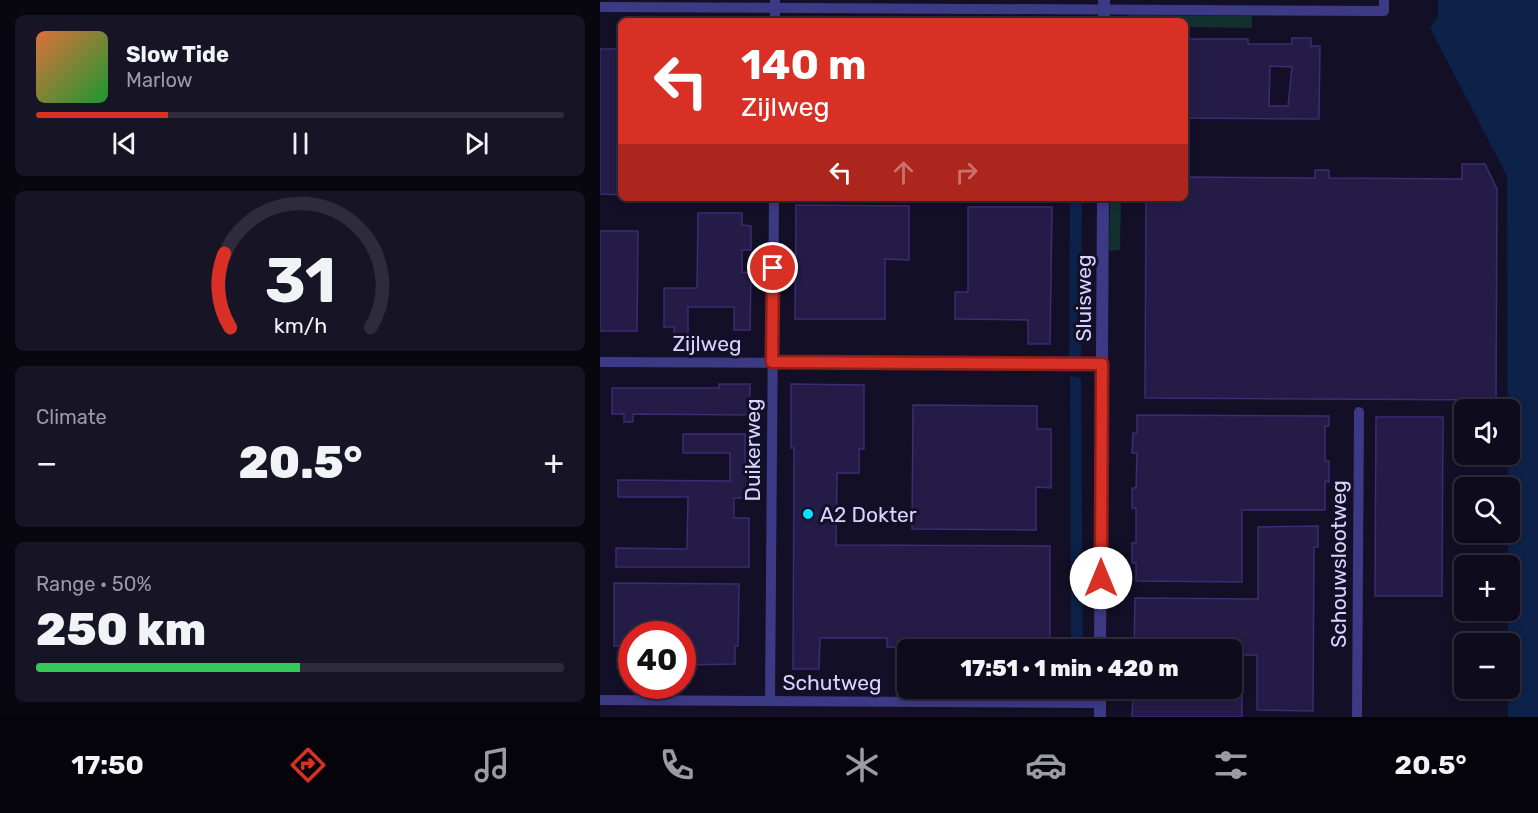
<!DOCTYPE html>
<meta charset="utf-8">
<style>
body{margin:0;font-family:Rubik,sans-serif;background:#171425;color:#f1f3f6;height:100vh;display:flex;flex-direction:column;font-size:22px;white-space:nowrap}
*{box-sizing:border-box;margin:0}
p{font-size:20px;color:#9b9ba3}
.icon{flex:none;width:33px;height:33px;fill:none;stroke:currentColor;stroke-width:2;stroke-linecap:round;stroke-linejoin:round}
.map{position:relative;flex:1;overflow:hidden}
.sheet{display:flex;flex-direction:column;gap:15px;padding:15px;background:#08060f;width:600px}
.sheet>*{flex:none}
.banner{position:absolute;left:18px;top:18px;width:570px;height:183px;border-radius:9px;box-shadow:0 3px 9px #0003,0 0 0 2px #2e2b3b;background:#d93025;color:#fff;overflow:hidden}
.fabs{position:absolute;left:854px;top:399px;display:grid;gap:12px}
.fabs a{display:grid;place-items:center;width:66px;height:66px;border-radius:9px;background:#0e0b1c;box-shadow:0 3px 9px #0003,0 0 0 2px #2e2b3b;font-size:30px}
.speed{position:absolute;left:18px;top:621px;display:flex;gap:12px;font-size:30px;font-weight:700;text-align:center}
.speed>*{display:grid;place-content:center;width:78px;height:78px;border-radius:50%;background:#0e0b1c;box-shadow:0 3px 9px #0003,0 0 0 2px #2e2b3b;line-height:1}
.speed .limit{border:9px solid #d22;background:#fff;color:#111}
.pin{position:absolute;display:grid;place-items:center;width:51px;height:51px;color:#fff;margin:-26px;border:3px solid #fff;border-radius:50%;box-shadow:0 2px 6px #0007}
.me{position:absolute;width:66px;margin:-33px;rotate:0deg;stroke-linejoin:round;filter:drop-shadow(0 0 4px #0008)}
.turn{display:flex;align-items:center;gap:21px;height:126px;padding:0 24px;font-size:27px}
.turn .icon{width:78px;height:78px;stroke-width:2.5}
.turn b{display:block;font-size:42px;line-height:51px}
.lanes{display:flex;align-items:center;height:57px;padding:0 24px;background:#0003;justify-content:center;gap:30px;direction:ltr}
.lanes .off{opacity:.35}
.big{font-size:45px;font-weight:800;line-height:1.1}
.sheet .tile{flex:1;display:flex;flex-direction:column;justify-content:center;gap:9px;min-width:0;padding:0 21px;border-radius:9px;background:#171425}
.sheet .dial{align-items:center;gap:0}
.dial svg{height:156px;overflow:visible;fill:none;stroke:#2e2b3b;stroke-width:7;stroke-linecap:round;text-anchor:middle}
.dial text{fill:#f1f3f6;stroke:none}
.song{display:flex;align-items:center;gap:18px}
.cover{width:72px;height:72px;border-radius:9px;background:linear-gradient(135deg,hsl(20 70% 55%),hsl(130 70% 35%))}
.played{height:6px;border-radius:3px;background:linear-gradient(90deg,#d93025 25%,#2e2b3b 25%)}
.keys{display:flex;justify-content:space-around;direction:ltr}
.heat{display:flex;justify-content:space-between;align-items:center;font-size:33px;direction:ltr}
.charge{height:9px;border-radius:4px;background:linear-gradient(90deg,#34c759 50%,#2e2b3b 0)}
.trip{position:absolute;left:297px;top:639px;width:345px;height:60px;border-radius:9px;background:#0e0b1c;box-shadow:0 3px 9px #0003,0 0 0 2px #2e2b3b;font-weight:800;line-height:60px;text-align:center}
.tabs{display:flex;height:96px;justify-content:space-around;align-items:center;background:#06040b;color:#9b9ba3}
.tabs .icon{width:42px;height:42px}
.tabs .selected{color:#d93025}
.tabs b{font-size:27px;color:#f1f3f6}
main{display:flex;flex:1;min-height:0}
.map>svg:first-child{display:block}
.green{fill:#12302f}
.water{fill:#0c2248}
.building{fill:#241b47;stroke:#3b2d73;stroke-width:1.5;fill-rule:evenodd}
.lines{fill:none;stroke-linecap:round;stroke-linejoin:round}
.minor{stroke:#3d3a85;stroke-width:10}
.tertiary{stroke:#3d3a85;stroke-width:12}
.route-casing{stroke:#8d1f18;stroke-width:15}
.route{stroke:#d93025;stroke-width:10}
.poi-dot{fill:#00e5ff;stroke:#130f26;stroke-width:2}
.labels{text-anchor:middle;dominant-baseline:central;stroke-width:6;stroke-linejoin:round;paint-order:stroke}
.street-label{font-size:21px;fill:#d9d4ff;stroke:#130f26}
.poi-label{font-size:21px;fill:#d9d4ff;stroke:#130f26;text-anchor:start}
</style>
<main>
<section class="sheet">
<div class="tile">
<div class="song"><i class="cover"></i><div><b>Slow Tide</b><p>Marlow</p></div></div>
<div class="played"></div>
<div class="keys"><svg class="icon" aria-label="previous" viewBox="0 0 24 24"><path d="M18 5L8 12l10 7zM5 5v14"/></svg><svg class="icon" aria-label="pause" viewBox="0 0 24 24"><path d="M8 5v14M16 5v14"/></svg><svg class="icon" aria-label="next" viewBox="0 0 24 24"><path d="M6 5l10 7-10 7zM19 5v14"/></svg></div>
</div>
<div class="tile dial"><svg viewBox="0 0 100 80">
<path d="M14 69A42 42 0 1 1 86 69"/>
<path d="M14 69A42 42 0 0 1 11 31" stroke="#d93025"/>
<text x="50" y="56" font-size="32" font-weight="700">31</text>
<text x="50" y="72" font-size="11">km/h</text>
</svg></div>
<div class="tile"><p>Climate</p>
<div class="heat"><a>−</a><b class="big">20.5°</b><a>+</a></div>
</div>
<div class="tile"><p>Range · 50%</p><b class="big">250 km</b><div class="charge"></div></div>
</section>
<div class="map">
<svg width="938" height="717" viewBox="0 0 938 717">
<rect width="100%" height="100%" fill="#130f26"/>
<g class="green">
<polygon points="528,15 652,16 652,28 585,27 585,21 515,21"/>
<polygon points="510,198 521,198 520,250 509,251"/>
</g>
<g class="water">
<polygon points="838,0 938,0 938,717 908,717 907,176 830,28 838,16"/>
<polygon points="470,198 482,198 481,359 469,359"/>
<polygon points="470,376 481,378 483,650 471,649"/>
</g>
<g class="building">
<path d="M 692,38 L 711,38 L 711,46 L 720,46 L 719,119 L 585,118 L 585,39 L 648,39 L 648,44 L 692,44 ZM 670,66 L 692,67 L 688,106 L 669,106 Z"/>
<polygon points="0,49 21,49 21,195 0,194"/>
<polygon points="862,164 885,164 897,189 896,400 545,398 546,198 585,198 585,177 715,178 715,170 729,170 729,178 862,179"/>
<polygon points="196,205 309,206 309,260 285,259 285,319 195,319"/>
<polygon points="368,207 452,207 450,344 428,344 428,320 355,319 355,292 368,292"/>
<polygon points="98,213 142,213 142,225 151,226 151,250 142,250 142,272 151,273 150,330 134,330 134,307 88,307 88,336 74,336 74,327 64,327 64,288 97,288"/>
<polygon points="0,231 38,231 37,331 0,331"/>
<polygon points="119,384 150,384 150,415 33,414 33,422 24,422 24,414 12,414 12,388 119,388"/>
<polygon points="191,384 264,385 264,449 259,449 259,473 237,473 236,545 450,546 450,648 287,647 287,638 220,638 219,669 193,669 194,448 191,448"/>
<polygon points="313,405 437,406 437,429 451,429 451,488 436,487 436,530 312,529"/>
<polygon points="537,415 729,416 729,426 725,426 725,461 729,461 729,482 725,481 725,510 642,510 642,582 536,581 536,563 532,563 532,543 536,543 536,508 532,508 532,488 536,488 537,453 532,453 533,433 537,433"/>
<polygon points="776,417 843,417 842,596 775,596"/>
<polygon points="83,434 145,434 145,464 149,464 149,498 134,498 134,518 149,518 149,567 16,567 16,548 87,549 88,497 18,497 18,480 130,481 130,453 83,453"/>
<polygon points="718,526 718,547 714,547 713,711 657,710 657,655 632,655 632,650 534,650 535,598 658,599 658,527"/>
<polygon points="14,583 139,584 138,646 135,646 135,664 82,665 82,634 32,634 32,672 24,672 24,646 14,646"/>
<polygon points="533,692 642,693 642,717 532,717"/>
</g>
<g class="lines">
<g class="minor">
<polyline points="0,7 784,11 784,0"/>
<polyline points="175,21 175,0"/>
<polyline points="0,362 502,364"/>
<polyline points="0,700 500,703"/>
<polyline points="170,701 174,198"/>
<polyline points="757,717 759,412"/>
</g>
<g class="tertiary">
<polyline points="504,21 504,0"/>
<polyline points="500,650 503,198"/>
<polyline points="500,717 500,688"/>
</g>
</g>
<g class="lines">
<defs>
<polyline id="route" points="173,268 172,362 502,364 501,578"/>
</defs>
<use href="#route" class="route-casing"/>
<use href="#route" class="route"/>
</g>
<circle class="poi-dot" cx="208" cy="514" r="6"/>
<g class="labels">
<g class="street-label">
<text transform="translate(483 298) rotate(-90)">Sluisweg</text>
<text x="107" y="343">Zijlweg</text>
<text transform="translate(152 450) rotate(-90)">Duikerweg</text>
<text transform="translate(738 564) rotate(-90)">Schouwslootweg</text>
<text x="232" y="682">Schutweg</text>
</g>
<g class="poi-label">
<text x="220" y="514">A2 Dokter</text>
</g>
</g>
</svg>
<div class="fabs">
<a><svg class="icon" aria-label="sound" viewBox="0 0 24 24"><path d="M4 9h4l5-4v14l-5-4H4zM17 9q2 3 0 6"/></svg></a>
<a><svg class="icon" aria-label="search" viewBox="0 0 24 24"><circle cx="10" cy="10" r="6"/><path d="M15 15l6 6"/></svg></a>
<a>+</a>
<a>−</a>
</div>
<div class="speed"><div class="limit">40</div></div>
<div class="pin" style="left:173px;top:268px;background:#d93025"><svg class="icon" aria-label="arrive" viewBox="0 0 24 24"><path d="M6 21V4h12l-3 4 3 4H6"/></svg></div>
<svg class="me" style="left:501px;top:578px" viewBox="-20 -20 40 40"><circle r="19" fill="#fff"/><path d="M0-13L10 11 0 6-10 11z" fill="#d93025"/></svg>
<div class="trip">17:51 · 1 min · 420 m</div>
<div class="banner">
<div class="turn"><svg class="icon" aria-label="left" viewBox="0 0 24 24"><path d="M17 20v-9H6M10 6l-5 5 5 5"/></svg><div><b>140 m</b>Zijlweg</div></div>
<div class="lanes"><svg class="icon" aria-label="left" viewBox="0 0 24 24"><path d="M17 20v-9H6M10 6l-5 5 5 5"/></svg><svg class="icon off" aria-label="ahead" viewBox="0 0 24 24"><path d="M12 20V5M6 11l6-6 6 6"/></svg><svg class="icon off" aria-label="right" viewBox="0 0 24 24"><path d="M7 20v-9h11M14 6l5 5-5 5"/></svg></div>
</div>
</div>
</main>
<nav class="tabs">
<b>17:50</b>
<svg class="icon selected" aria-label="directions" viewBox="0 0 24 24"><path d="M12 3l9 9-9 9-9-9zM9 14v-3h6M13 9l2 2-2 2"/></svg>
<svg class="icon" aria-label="music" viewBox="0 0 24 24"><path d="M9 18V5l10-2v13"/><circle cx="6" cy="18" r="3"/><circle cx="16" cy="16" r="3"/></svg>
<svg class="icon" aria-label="phone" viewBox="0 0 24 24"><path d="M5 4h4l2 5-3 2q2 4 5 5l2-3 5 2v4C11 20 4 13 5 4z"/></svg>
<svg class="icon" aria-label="climate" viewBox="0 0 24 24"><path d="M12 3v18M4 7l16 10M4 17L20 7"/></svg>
<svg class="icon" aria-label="car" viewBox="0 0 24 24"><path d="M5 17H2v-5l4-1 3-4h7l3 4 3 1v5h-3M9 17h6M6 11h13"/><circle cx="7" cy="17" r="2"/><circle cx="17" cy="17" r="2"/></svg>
<svg class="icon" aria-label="filters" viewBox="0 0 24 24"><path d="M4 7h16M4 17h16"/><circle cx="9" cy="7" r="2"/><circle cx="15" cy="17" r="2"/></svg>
<b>20.5°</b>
</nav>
